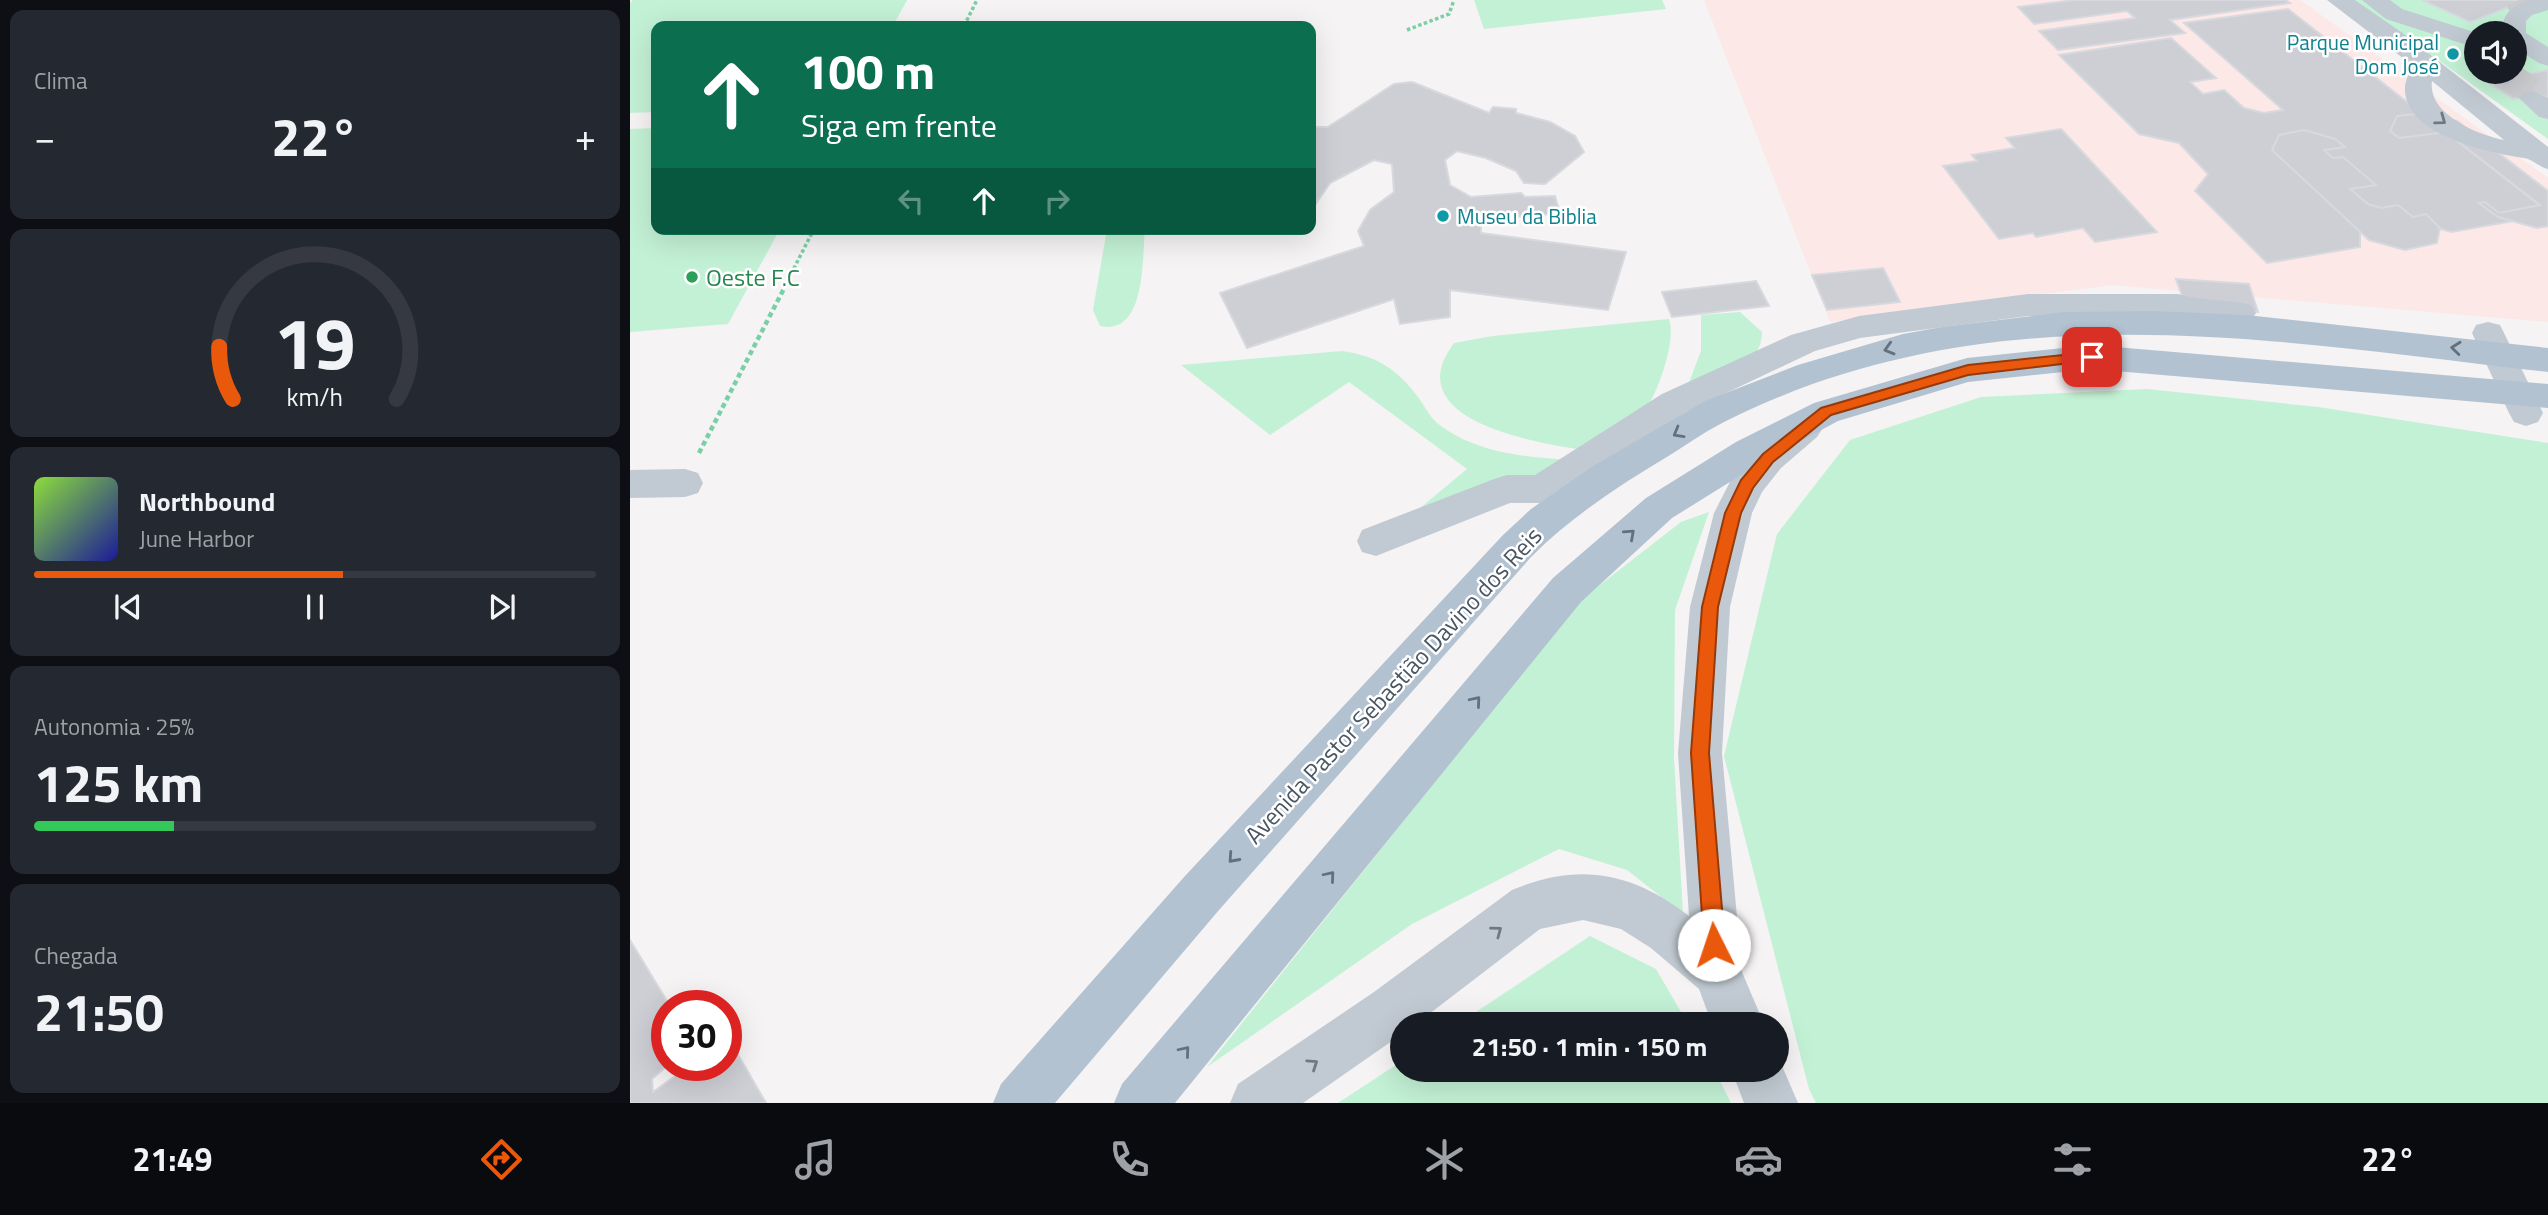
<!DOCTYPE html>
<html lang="pt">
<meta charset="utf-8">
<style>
body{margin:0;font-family:"Titillium Web",sans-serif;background:#242831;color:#f1f3f6;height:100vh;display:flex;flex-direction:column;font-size:26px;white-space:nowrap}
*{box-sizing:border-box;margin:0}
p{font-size:23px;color:#9ea1a6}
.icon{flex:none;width:38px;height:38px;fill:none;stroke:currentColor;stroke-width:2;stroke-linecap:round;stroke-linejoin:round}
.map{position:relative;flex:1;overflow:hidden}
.sheet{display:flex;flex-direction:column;gap:10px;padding:10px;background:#0d0f14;width:630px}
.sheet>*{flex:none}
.top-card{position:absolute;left:21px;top:21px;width:665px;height:214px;border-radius:14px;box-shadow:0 7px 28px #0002;background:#0b6e4f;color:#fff;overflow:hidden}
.controls{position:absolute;left:1834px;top:21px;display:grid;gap:14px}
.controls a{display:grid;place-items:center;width:63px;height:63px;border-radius:50%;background:#171b24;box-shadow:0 7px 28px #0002;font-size:35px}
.speed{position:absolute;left:21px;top:990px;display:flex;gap:14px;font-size:35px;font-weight:700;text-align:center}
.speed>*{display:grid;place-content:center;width:91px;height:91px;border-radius:50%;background:#171b24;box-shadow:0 7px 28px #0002;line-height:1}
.speed .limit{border:10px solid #d22;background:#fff;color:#111}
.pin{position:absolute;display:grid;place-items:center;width:60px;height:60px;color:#fff;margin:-30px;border-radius:14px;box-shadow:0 4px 10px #0006}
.me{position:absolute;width:77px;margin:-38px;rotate:356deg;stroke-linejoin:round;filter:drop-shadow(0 0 5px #0008)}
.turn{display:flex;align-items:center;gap:24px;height:147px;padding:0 35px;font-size:32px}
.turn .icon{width:91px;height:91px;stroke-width:2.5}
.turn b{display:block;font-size:49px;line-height:60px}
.lanes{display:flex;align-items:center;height:66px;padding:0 35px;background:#0003;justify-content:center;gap:35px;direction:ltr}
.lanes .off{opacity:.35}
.big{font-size:52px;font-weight:700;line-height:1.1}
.sheet .widget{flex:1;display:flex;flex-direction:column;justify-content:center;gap:10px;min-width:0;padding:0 24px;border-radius:14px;background:#242831}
.sheet .dial{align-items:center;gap:0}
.dial svg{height:182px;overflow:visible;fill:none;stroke:#363941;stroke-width:7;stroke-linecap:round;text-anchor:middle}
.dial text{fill:#f1f3f6;stroke:none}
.song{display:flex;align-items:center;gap:21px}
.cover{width:84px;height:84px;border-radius:10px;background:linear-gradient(135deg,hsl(90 70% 55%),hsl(240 70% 35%))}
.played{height:7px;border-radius:4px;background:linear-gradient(90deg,#ea580c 55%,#363941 55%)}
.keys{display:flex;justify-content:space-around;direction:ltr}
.heat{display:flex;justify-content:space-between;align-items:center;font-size:38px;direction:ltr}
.charge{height:10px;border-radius:5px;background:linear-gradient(90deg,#34c759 25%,#363941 0)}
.trip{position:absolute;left:760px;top:1012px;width:399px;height:70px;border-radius:35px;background:#171b24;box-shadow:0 7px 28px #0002;font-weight:700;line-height:70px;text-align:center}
.menu{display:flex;height:112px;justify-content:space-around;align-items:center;background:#090b0e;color:#9ea1a6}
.menu .icon{width:49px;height:49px}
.menu .selected{color:#ea580c}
.menu b{font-size:32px;color:#f1f3f6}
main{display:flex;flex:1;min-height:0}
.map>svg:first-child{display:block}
.medical{fill:#fce8e6}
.green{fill:#c3f1d5;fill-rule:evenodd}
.building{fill:#cdcfd5;stroke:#d7d9de;stroke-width:2}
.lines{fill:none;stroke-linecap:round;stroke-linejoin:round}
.minor-tunnel{stroke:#caccce;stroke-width:27;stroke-dasharray:27 13;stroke-linecap:butt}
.path-far1{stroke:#7ad0a6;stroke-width:3.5;stroke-dasharray:3.5 2.5;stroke-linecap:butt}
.path{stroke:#7ad0a6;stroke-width:4.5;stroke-dasharray:5 3.5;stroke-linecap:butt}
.minor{fill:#c1cad2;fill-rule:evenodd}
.major{fill:#b3c2d1;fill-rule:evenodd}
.oneway{stroke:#6e7983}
.oneway2{stroke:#64717d}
.route{fill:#ea580c;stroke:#983908;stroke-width:2}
.culture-dot{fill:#0f9aa8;stroke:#fff;stroke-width:2.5}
.leisure-dot{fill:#2e9e5b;stroke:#fff;stroke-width:2.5}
.labels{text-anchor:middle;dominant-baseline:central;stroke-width:5;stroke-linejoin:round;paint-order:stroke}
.far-culture-label{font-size:21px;fill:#0d838f;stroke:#fff;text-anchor:end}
.leisure-label{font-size:24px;fill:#27864d;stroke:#fff;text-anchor:start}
.street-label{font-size:24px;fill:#4a5661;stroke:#fff}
</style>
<main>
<section class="sheet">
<div class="widget"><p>Clima</p>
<div class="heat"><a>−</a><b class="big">22°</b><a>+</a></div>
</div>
<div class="widget dial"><svg viewBox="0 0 100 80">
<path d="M14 69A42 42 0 1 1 86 69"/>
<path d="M14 69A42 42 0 0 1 8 46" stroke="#ea580c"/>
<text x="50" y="56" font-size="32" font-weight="700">19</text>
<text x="50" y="72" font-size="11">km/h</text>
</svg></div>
<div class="widget">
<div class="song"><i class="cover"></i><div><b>Northbound</b><p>June Harbor</p></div></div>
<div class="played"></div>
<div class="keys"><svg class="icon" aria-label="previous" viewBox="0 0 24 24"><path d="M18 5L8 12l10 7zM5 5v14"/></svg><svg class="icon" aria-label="pause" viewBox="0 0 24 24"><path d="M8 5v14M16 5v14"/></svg><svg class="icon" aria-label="next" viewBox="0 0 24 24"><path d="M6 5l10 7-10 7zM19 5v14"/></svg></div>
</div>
<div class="widget"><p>Autonomia · 25%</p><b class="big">125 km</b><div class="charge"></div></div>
<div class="widget"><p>Chegada</p><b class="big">21:50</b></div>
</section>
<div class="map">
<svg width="1918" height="1103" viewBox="0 0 1918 1103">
<rect width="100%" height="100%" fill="#f5f3f3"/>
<polygon class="medical" points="1074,0 1670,0 1918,178 1918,322 1482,285 1200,322"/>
<g class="green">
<polygon points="3,0 277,0 263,26 26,26 26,112 0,113 0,3"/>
<polygon points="844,0 1032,0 1036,9 854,29"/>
<path d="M 1725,0 L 1918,0 L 1918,139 ZM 1846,33 L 1885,33 L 1885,72 L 1846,72 Z"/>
<polygon points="26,128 26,229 150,229 98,324 0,332 0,129"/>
<path d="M 477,229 L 515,229 C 512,259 516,336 470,326 L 463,310 Z"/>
<path d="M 1110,312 L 1132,332 C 1131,372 1085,380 1055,393 L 1071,351 L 1071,315 Z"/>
<path d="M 1039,319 C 1047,342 1026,398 1011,417 C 1002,428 968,442 955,450 C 905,443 766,420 824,343 L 863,336 Z"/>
<path d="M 712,351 C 747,356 767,369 788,397 C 794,405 799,416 807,423 C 845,453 894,457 941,460 L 908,483 L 765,529 L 837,469 L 719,382 L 640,435 L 551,365 Z"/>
<polygon points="1517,389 1688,407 1918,443 1918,1103 1186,1103 1179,1089 1094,756 1147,534 1220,440 1351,397"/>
<polygon points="1079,512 1045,610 1044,758 1053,914 997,870 929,849 782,924 577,1067 948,602 1051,522"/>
<polygon points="960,936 1026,969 1058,1024 828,1024"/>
<polygon points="772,1061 772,1069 1084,1069 1101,1103 708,1103"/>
</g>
<g class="building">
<polygon points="1444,0 1656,0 1660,3 1540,20 1555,33 1428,50 1409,31 1505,18 1497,11 1404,24 1388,7"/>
<polygon points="1792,0 1897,0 1840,22"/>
<polygon points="1658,9 1918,212 1918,215 1821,232 1776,218 1730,225 1730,247 1637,263 1565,191 1578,174 1549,143 1509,134 1429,55 1541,38 1586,78 1560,82 1573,94 1594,90 1614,108 1634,113 1653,110 1554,23"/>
<polygon points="1918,70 1918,97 1908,95 1883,99 1859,83"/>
<polygon points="782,82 859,113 863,107 886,109 886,113 920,122 945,136 954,152 915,184 894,183 886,171 856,158 827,151 815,160 820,185 841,197 891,193 895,197 925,196 930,213 851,220 851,233 996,252 978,310 820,290 820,317 770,324 764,299 617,348 590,293 734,246 728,231 740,210 764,192 762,164 744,160 700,183 681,211 681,127 698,127 764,84"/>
<polygon points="1796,113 1827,121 1918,191 1918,226 1907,228 1868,217 1849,203 1855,202 1869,213 1910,205 1816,132 1769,138 1760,131 1767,116"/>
<polygon points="1431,129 1527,232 1465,242 1453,228 1406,237 1403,233 1369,239 1313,166 1347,161 1342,155 1385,148 1376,138"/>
<polygon points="1674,130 1705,139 1715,147 1694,150 1703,158 1713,157 1746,185 1720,189 1738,204 1751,208 1768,205 1783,217 1796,214 1810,228 1807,243 1775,250 1739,240 1642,150 1649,135"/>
<polygon points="1253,268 1270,302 1197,310 1182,275"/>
<polygon points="1546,279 1619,284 1628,312 1556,307"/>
<polygon points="1126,281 1139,306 1042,317 1032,292"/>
<polygon points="0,940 40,1006 37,1006 37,1066 22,1079 23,1092 59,1066 96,1066 98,1037 136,1103 0,1103"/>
</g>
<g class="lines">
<g class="minor-tunnel">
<polyline points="1889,0 1894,10"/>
<polyline points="1879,76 1912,97"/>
</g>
<g class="path-far1">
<polyline points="334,26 347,0"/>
<polyline points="777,30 819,14 824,0"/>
<polyline points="161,274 184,229"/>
</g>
<polyline class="path" points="69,453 162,273"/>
<g class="minor">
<path d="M 1697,0 L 1725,0 L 1774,34 L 1918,147 L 1918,169 C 1909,167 1902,159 1894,158 C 1860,153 1779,136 1775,92 C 1774,82 1779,74 1782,65 ZM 1802,81 L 1874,140 C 1848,135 1797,114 1802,81 Z"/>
<polygon points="1732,0 1760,0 1772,9 1847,33 1846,48 1756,19"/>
<path d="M 1900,0 L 1918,0 L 1918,10 L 1902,15 L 1896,21 L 1896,33 L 1918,47 L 1918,66 L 1909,63 L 1885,48 L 1885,33 L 1872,33 C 1872,13 1882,6 1900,0 Z"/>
<path d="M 1848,72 L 1880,72 L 1885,78 L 1881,83 C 1868,87 1856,83 1848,72 Z"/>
<polygon points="1903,91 1918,98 1918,119 1909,117 1890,99 1894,93"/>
<path d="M 1398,294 L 1548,294 C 1572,301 1597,299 1621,305 L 1626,313 L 1621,321 C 1599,327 1563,324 1541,316 L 1398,316 L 1230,338 L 1185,351 L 1056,412 L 924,499 L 911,503 L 880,503 L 746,556 L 732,552 L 727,541 L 732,530 L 864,479 L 877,475 L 905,475 L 1032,394 L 1161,335 L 1229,316 Z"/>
<polygon points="1858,322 1870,325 1874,333 1913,413 1908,422 1896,426 1884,422 1879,413 1842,333 1846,325"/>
<path d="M 1175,415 L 1187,419 L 1193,428 L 1187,437 L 1151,468 L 1132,492 L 1122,513 L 1100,607 L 1092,753 L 1112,972 L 1134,1024 L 1082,1024 L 1069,989 L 1021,948 L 991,929 L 953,920 L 910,929 L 786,1024 L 772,1024 L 772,1034 L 673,1103 L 600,1103 L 608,1084 L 744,992 L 882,890 C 949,862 1002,872 1059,916 L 1048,753 L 1060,607 L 1084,513 L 1104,474 L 1125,448 L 1163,419 Z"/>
<polygon points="55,469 68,473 73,483 68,493 55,497 0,498 0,470"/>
<polygon points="1146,1052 1168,1103 1114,1103 1101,1069 1146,1069"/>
</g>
<g class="major">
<path d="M 1524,311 L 1616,315 L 1918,348 L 1918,372 C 1638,340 1365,289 1100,419 C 1079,429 1059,443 1040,455 C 990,485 942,516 901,557 L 589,910 L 425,1103 L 363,1103 L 371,1084 L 555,876 L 873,535 L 901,509 L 963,466 L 1075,401 L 1168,365 L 1273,334 L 1312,327 L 1434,312 Z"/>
<polygon points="1462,345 1918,384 1918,408 1462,369 1338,382 1208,421 1132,462 1042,518 951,602 545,1103 484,1103 492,1084 923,578 1016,498 1106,442 1184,403 1337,358"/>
</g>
</g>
<defs><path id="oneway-chevron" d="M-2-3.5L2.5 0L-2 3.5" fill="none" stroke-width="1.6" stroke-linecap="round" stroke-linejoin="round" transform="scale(1.75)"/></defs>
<g class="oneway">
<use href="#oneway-chevron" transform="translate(1811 120) rotate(36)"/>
<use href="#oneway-chevron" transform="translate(867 931) rotate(-37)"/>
<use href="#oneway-chevron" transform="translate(683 1064) rotate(-34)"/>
</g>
<g class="oneway2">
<use href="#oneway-chevron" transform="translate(1826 348) rotate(-174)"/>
<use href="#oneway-chevron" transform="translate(1259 349) rotate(164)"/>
<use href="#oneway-chevron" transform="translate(1048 433) rotate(150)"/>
<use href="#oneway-chevron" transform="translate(1000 534) rotate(-42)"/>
<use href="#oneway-chevron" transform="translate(846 701) rotate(-50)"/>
<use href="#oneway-chevron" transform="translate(603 858) rotate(132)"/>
<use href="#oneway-chevron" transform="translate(700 876) rotate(-50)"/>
<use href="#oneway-chevron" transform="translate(555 1051) rotate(-50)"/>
</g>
<polygon class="route" points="1462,352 1466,354 1466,360 1338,375 1201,415 1143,462 1123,488 1111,513 1088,607 1079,753 1095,945 1092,952 1084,955 1077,952 1074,945 1061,753 1072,607 1095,513 1111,480 1133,454 1191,408 1338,365"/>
<g class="culture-dot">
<circle cx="1823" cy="54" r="7"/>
<circle cx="813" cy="216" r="7"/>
</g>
<circle class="leisure-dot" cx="62" cy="277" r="7"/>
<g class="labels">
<g class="far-culture-label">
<text x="1809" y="42">Parque Municipal<tspan x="1809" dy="24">Dom José</tspan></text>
<text x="827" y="216" text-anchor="start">Museu da Biblia</text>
</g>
<g class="leisure-label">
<text x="76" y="277">Oeste F.C</text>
</g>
<g class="street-label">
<text transform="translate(763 685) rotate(-47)">Avenida Pastor Sebastião Davino dos Reis</text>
</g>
</g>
</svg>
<div class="controls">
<a><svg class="icon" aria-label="sound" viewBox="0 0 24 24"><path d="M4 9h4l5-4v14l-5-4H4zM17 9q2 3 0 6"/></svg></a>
</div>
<div class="speed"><div class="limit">30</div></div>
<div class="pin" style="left:1462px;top:357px;background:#d93025"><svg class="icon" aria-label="arrive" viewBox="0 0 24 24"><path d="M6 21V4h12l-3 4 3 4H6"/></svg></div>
<svg class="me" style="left:1084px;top:945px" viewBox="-20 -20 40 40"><circle r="19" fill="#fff"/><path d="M0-13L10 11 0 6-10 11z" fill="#ea580c"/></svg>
<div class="trip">21:50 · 1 min · 150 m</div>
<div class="top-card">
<div class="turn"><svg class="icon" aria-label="ahead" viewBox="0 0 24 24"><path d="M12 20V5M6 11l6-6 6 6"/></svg><div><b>100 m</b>Siga em frente</div></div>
<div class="lanes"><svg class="icon off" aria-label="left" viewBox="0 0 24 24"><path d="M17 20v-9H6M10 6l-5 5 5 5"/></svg><svg class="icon" aria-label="ahead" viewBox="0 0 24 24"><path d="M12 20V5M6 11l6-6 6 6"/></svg><svg class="icon off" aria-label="right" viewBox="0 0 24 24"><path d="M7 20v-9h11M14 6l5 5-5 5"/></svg></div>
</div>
</div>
</main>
<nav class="menu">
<b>21:49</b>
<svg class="icon selected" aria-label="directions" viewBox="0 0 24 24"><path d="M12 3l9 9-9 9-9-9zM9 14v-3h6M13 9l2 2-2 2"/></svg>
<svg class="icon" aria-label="music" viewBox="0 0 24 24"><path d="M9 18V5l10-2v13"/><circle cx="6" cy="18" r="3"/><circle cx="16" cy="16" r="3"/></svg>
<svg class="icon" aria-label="phone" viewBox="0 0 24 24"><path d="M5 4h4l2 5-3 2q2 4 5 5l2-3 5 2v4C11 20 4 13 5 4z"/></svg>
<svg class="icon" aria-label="climate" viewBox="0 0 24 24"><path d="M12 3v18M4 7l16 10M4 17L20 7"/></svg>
<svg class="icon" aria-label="car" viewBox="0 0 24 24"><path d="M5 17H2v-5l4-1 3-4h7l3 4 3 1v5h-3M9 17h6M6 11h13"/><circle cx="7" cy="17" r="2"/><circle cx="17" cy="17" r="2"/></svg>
<svg class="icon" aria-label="filters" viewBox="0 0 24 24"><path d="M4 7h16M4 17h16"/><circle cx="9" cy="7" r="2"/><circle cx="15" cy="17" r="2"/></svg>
<b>22°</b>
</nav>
